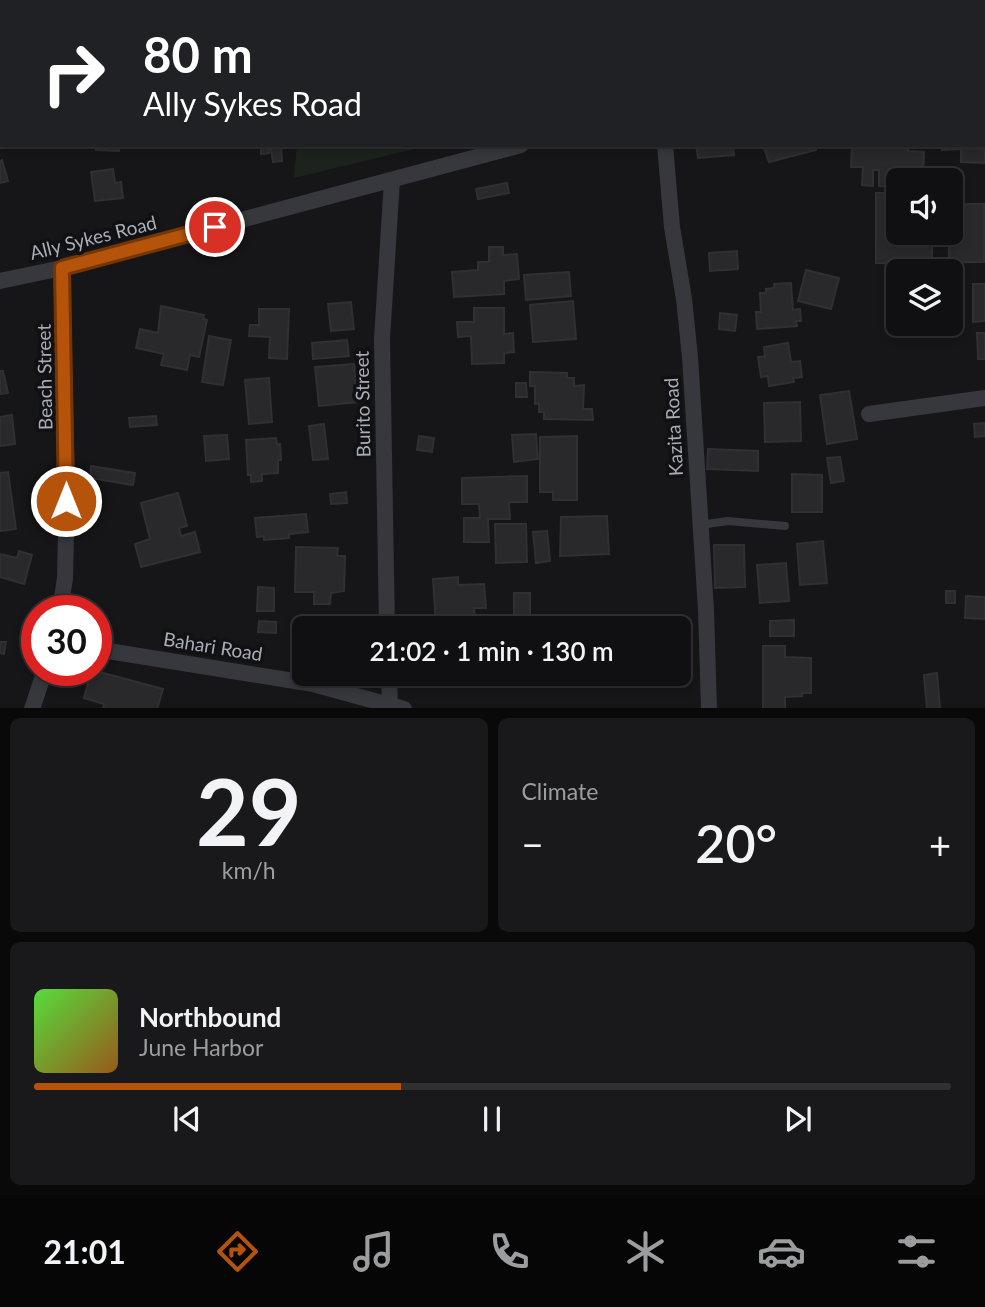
<!DOCTYPE html>
<meta charset="utf-8">
<style>
body{margin:0;font-family:Lato,sans-serif;background:#19191b;color:#f1f3f6;height:100vh;display:flex;flex-direction:column;font-size:26px;white-space:nowrap}
*{box-sizing:border-box;margin:0}
p{font-size:23px;color:#9c9d9f}
.icon{flex:none;width:38px;height:38px;fill:none;stroke:currentColor;stroke-width:2;stroke-linecap:round;stroke-linejoin:round}
.map{position:relative;height:708px;overflow:hidden}
.details{display:flex;flex-direction:column;gap:10px;padding:10px;background:#09090a;flex:1}
.details>*{flex:none}
.top-card{position:absolute;left:0px;top:0px;width:985px;height:147px;box-shadow:0 4px 10px #0003,0 0 0 2px #303032;background:#202124;color:#fff;overflow:hidden}
.buttons{position:absolute;left:886px;top:168px;display:grid;gap:14px}
.buttons a{display:grid;place-items:center;width:77px;height:77px;border-radius:10px;background:#101012;box-shadow:0 4px 10px #0003,0 0 0 2px #303032;font-size:35px}
.speed{position:absolute;left:21px;top:595px;display:flex;gap:14px;font-size:35px;font-weight:700;text-align:center}
.speed>*{display:grid;place-content:center;width:91px;height:91px;border-radius:50%;background:#101012;box-shadow:0 4px 10px #0003,0 0 0 2px #303032;line-height:1}
.speed .limit{border:10px solid #d22;background:#fff;color:#111}
.pin{position:absolute;display:grid;place-items:center;width:60px;height:60px;color:#fff;margin:-30px;border:4px solid #fff;border-radius:50%;box-shadow:0 2px 7px #0007}
.me{position:absolute;width:77px;margin:-38px;rotate:0deg;stroke-linejoin:round;filter:drop-shadow(0 0 5px #0008)}
.turn{display:flex;align-items:center;gap:24px;height:147px;padding:0 28px;font-size:32px}
.turn .icon{width:91px;height:91px;stroke-width:2.5}
.turn b{display:block;font-size:49px;line-height:60px}
.big{font-size:52px;font-weight:600;line-height:1.1}
.details .widget{flex:1;display:flex;flex-direction:column;justify-content:center;gap:10px;min-width:0;padding:0 24px;border-radius:10px;background:#19191b}
.details .dial{align-items:center;gap:0}
.dial b{font-size:91px;line-height:1}
.song{display:flex;align-items:center;gap:21px}
.cover{width:84px;height:84px;border-radius:10px;background:linear-gradient(135deg,hsl(110 70% 55%),hsl(30 70% 35%))}
.played{height:7px;border-radius:4px;background:linear-gradient(90deg,#b45309 40%,#303032 40%)}
.keys{display:flex;justify-content:space-around;direction:ltr}
.heat{display:flex;justify-content:space-between;align-items:center;font-size:38px;direction:ltr}
.details .tiles{flex:1;display:grid;gap:10px;grid-template-columns:1fr 1fr}
.widget:last-child{grid-column:span 2}
.trip{position:absolute;left:292px;top:616px;width:399px;height:70px;border-radius:10px;background:#101012;box-shadow:0 4px 10px #0003,0 0 0 2px #303032;font-weight:600;line-height:70px;text-align:center}
.tabs{display:flex;height:112px;justify-content:space-around;align-items:center;background:#060607;color:#9c9d9f}
.tabs .icon{width:49px;height:49px}
.tabs .on{color:#b45309}
.tabs b{font-size:32px;color:#f1f3f6}
.map>svg:first-child{display:block}
.green{fill:#1c231d}
.building{fill:#29292c;stroke:#303034;stroke-width:2}
.lines{fill:none;stroke-linecap:round;stroke-linejoin:round}
.lane{stroke:#37383d;stroke-width:8}
.street{stroke:#37383d;stroke-width:16}
.route-casing{stroke:#753606;stroke-width:18}
.route{stroke:#b45309;stroke-width:12}
.labels{text-anchor:middle;dominant-baseline:central;stroke-width:7;stroke-linejoin:round;paint-order:stroke}
.street-label{font-size:19px;fill:#a8adb8;stroke:#111113}
</style>
<div class="map">
<svg width="985" height="709" viewBox="0 0 985 709">
<rect width="100%" height="100%" fill="#161618"/>
<g class="green">
<rect x="264" y="0" width="256" height="2"/>
<polygon points="297,145 431,145 294,178"/>
</g>
<g class="building">
<rect x="555" y="0" width="46" height="2"/>
<rect x="623" y="0" width="43" height="2"/>
<rect x="701" y="0" width="47" height="2"/>
<polygon points="854,0 885,0 886,2 854,2"/>
<polygon points="96,145 119,145 119,151 96,150"/>
<polygon points="261,145 281,145 282,161 273,162 271,148 269,149 269,153 261,154"/>
<polygon points="696,145 733,145 734,155 698,158"/>
<polygon points="763,145 815,145 816,150 769,162"/>
<polygon points="852,145 908,145 908,151 924,152 923,180 898,180 898,187 879,186 879,170 873,170 873,186 862,185 863,167 851,167"/>
<polygon points="942,145 960,145 961,149 942,150"/>
<polygon points="961,148 985,149 985,163 961,162"/>
<polygon points="2,160 8,181 0,183 0,161"/>
<polygon points="113,169 115,183 121,182 123,198 95,201 91,172"/>
<polygon points="507,183 509,193 478,199 476,189"/>
<polygon points="876,193 898,193 898,233 932,233 932,264 876,263"/>
<polygon points="955,204 984,204 984,262 949,262 949,242 955,243"/>
<polygon points="489,247 503,247 503,255 517,254 519,279 504,281 504,294 454,297 452,272 478,270 478,262 489,262"/>
<polygon points="737,251 738,269 710,271 709,253"/>
<polygon points="806,270 839,278 831,309 798,301"/>
<polygon points="569,272 571,296 526,300 524,275"/>
<polygon points="791,283 793,310 800,309 801,321 796,321 797,326 757,329 756,312 761,312 760,293 766,293 766,289 774,288 774,284"/>
<polygon points="973,284 985,284 985,321 973,322"/>
<polygon points="573,301 576,339 533,342 530,305"/>
<polygon points="351,302 354,329 331,331 328,304"/>
<polygon points="161,306 204,315 203,319 207,320 199,357 190,355 187,370 161,365 164,354 136,348 140,329 158,333"/>
<polygon points="474,308 504,308 504,334 513,333 514,352 504,353 504,363 472,364 471,336 458,337 457,322 474,322"/>
<polygon points="259,309 289,309 287,359 269,358 270,337 249,336 250,325 259,325"/>
<polygon points="720,313 737,315 735,331 719,329"/>
<polygon points="977,333 985,333 985,359 978,359"/>
<polygon points="209,336 231,340 223,385 202,382"/>
<polygon points="347,340 349,356 313,359 312,343"/>
<polygon points="788,343 791,362 800,361 802,377 793,378 794,382 769,386 768,376 761,377 758,357 765,356 764,347"/>
<polygon points="354,364 358,402 319,406 315,367"/>
<polygon points="0,371 3,371 8,393 0,394"/>
<polygon points="530,372 567,373 567,378 574,378 574,386 584,385 583,409 592,409 593,420 544,419 544,412 539,412 539,403 535,404 535,386 530,386"/>
<polygon points="269,378 272,422 249,424 245,380"/>
<polygon points="516,383 526,383 527,397 516,397"/>
<polygon points="849,391 857,439 827,444 820,395"/>
<polygon points="800,402 801,441 765,442 764,403"/>
<polygon points="12,415 15,444 0,446 0,417"/>
<polygon points="156,416 157,425 130,427 129,418"/>
<polygon points="985,423 985,436 975,437 974,424"/>
<polygon points="324,424 328,459 313,460 309,426"/>
<polygon points="536,434 538,459 514,462 512,435"/>
<polygon points="227,435 229,459 206,461 204,436"/>
<polygon points="419,436 434,438 432,452 417,450"/>
<polygon points="577,436 577,500 553,500 553,492 540,492 540,437"/>
<polygon points="276,438 277,444 280,444 281,460 278,460 278,473 262,474 262,481 251,482 251,475 248,475 246,440"/>
<polygon points="708,449 758,451 758,471 707,469"/>
<polygon points="840,457 844,481 831,483 827,458"/>
<polygon points="91,466 135,473 133,485 90,478"/>
<polygon points="8,472 16,529 0,531 0,473"/>
<polygon points="792,474 822,475 822,512 792,512"/>
<polygon points="527,476 527,502 509,502 510,519 488,519 489,542 464,542 464,518 480,518 479,504 462,504 462,478"/>
<polygon points="346,492 347,503 331,504 330,494"/>
<polygon points="178,493 187,526 179,528 181,536 195,532 200,552 141,567 135,544 150,539 141,503"/>
<polygon points="306,514 308,532 289,534 289,538 264,540 264,536 257,537 255,518"/>
<polygon points="607,516 609,554 560,556 561,517"/>
<polygon points="495,524 526,524 527,562 496,563"/>
<polygon points="547,531 550,561 536,563 533,532"/>
<polygon points="823,541 827,583 800,585 797,544"/>
<polygon points="714,545 744,545 745,587 715,588"/>
<polygon points="296,547 338,548 337,556 345,556 344,591 331,593 330,604 314,604 314,592 295,592"/>
<polygon points="19,551 32,555 24,584 0,577 0,554 17,558"/>
<polygon points="786,563 789,601 760,603 757,565"/>
<polygon points="458,577 458,585 484,584 486,608 474,608 475,622 436,625 433,579"/>
<polygon points="258,587 274,588 274,611 257,611"/>
<rect x="946" y="591" width="9" height="12"/>
<rect x="514" y="593" width="16" height="35"/>
<polygon points="966,596 985,597 985,619 965,618"/>
<polygon points="794,620 794,636 770,636 770,621"/>
<polygon points="259,621 276,622 276,633 258,632"/>
<polygon points="0,642 6,642 4,654 0,653"/>
<polygon points="763,646 785,646 785,657 811,658 811,693 802,693 802,696 785,697 785,709 763,709"/>
<polygon points="92,670 163,689 157,709 103,709 104,704 84,698"/>
<polygon points="937,673 940,709 927,709 924,675"/>
</g>
<g class="lines">
<g class="lane">
<polyline points="919,0 919,2"/>
<polyline points="700,525 728,521 785,526"/>
</g>
<g class="street">
<polyline points="984,22 985,22"/>
<polyline points="665,145 672,227 684,299 690,357 706,610 709,709"/>
<polyline points="0,281 62,268 521,145"/>
<polyline points="869,414 985,398"/>
<polyline points="60,611 65,578 67,486 62,268"/>
<polyline points="387,628 382,339 392,180"/>
<polyline points="96,649 313,684 404,709"/>
<polyline points="389,674 390,709"/>
<polyline points="32,709 45,670"/>
</g>
</g>
<g class="lines">
<defs>
<polyline id="route" points="66,501 62,268 215,227"/>
</defs>
<use href="#route" class="route-casing"/>
<use href="#route" class="route"/>
</g>
<g class="labels">
<g class="street-label">
<text transform="translate(93 237) rotate(-14)">Ally Sykes Road</text>
<text transform="translate(44 377) rotate(-91)">Beach Street</text>
<text transform="translate(362 404) rotate(-91)">Burito Street</text>
<text transform="translate(673 427) rotate(-93)">Kazita Road</text>
<text transform="translate(213 646) rotate(9)">Bahari Road</text>
</g>
</g>
</svg>
<div class="buttons">
<a><svg class="icon" aria-label="sound" viewBox="0 0 24 24"><path d="M4 9h4l5-4v14l-5-4H4zM17 9q2 3 0 6"/></svg></a>
<a><svg class="icon" aria-label="layers" viewBox="0 0 24 24"><path d="M12 4l9 5-9 5-9-5zM3 14l9 5 9-5"/></svg></a>
</div>
<div class="speed"><div class="limit">30</div></div>
<div class="pin" style="left:215px;top:227px;background:#d93025"><svg class="icon" aria-label="arrive" viewBox="0 0 24 24"><path d="M6 21V4h12l-3 4 3 4H6"/></svg></div>
<svg class="me" style="left:66px;top:501px" viewBox="-20 -20 40 40"><circle r="17" fill="#b45309" stroke="#fff" stroke-width="3"/><path d="M0-11L8 9 0 5-8 9z" fill="#fff"/></svg>
<div class="trip">21:02 · 1 min · 130 m</div>
<div class="top-card">
<div class="turn"><svg class="icon" aria-label="right" viewBox="0 0 24 24"><path d="M7 20v-9h11M14 6l5 5-5 5"/></svg><div><b>80 m</b>Ally Sykes Road</div></div>
</div>
</div>
<section class="details">
<div class="tiles">
<div class="widget dial"><b>29</b><p>km/h</p></div>
<div class="widget"><p>Climate</p>
<div class="heat"><a>−</a><b class="big">20°</b><a>+</a></div>
</div>
<div class="widget">
<div class="song"><i class="cover"></i><div><b>Northbound</b><p>June Harbor</p></div></div>
<div class="played"></div>
<div class="keys"><svg class="icon" aria-label="previous" viewBox="0 0 24 24"><path d="M18 5L8 12l10 7zM5 5v14"/></svg><svg class="icon" aria-label="pause" viewBox="0 0 24 24"><path d="M8 5v14M16 5v14"/></svg><svg class="icon" aria-label="next" viewBox="0 0 24 24"><path d="M6 5l10 7-10 7zM19 5v14"/></svg></div>
</div>
</div>
</section>
<nav class="tabs">
<b>21:01</b>
<svg class="icon on" aria-label="directions" viewBox="0 0 24 24"><path d="M12 3l9 9-9 9-9-9zM9 14v-3h6M13 9l2 2-2 2"/></svg>
<svg class="icon" aria-label="music" viewBox="0 0 24 24"><path d="M9 18V5l10-2v13"/><circle cx="6" cy="18" r="3"/><circle cx="16" cy="16" r="3"/></svg>
<svg class="icon" aria-label="phone" viewBox="0 0 24 24"><path d="M5 4h4l2 5-3 2q2 4 5 5l2-3 5 2v4C11 20 4 13 5 4z"/></svg>
<svg class="icon" aria-label="climate" viewBox="0 0 24 24"><path d="M12 3v18M4 7l16 10M4 17L20 7"/></svg>
<svg class="icon" aria-label="car" viewBox="0 0 24 24"><path d="M5 17H2v-5l4-1 3-4h7l3 4 3 1v5h-3M9 17h6M6 11h13"/><circle cx="7" cy="17" r="2"/><circle cx="17" cy="17" r="2"/></svg>
<svg class="icon" aria-label="filters" viewBox="0 0 24 24"><path d="M4 7h16M4 17h16"/><circle cx="9" cy="7" r="2"/><circle cx="15" cy="17" r="2"/></svg>
</nav>
